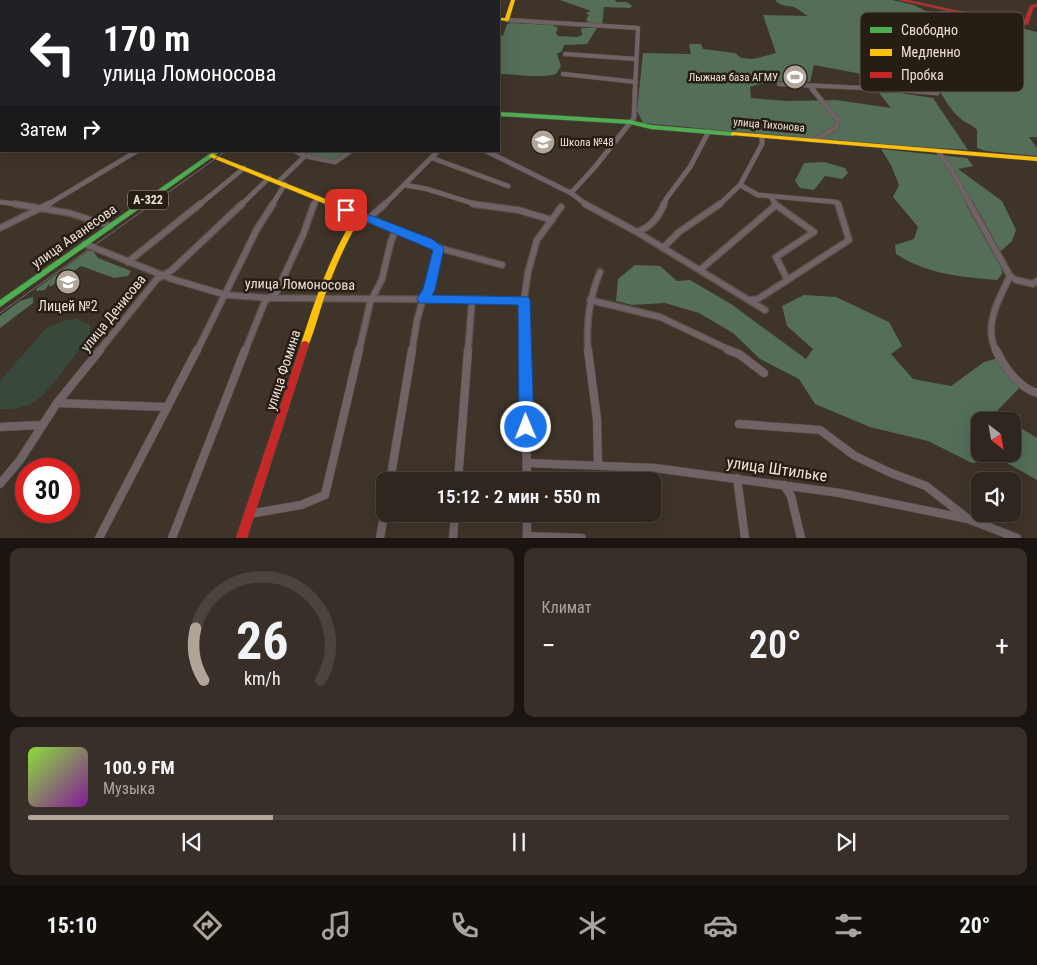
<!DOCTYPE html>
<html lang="ru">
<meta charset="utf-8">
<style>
body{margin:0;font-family:"Roboto Condensed",sans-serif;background:#372f28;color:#f1f3f6;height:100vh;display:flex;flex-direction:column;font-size:19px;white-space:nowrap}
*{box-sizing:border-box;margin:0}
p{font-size:16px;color:#a7a5a4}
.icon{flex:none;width:28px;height:28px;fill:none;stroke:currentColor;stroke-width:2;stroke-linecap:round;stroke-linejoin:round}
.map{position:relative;height:538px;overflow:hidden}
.panel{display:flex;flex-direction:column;gap:10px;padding:10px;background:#1a1511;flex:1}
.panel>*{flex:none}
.guide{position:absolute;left:0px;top:0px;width:500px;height:152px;box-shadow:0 5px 20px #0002,0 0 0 1px #4a443d;background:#202124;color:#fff;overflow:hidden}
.needle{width:32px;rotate:149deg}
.fabs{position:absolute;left:971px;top:412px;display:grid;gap:10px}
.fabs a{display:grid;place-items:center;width:50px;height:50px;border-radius:10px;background:#2f271f;box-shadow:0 5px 20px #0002,0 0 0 1px #4a443d;font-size:25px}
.speed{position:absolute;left:15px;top:458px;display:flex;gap:10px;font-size:25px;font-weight:700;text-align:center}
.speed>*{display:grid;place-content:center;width:65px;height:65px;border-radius:50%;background:#2f271f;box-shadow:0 5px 20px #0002,0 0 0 1px #4a443d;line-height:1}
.speed .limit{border:8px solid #d22;background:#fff;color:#111}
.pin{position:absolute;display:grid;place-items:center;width:42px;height:42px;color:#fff;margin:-21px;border-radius:10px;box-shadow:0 2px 8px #0006}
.me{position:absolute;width:55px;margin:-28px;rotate:359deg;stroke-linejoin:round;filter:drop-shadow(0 0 4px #0008)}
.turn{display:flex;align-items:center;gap:18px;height:105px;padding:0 20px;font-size:22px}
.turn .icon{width:65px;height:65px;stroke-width:2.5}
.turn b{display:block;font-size:35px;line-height:42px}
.then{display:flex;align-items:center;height:48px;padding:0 20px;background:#0003;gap:10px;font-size:19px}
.big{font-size:38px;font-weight:600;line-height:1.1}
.panel .card{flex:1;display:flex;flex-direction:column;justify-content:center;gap:8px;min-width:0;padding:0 18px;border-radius:10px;background:#372f28}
.panel .dial{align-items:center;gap:0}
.dial svg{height:130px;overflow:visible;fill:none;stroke:#4a443d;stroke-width:7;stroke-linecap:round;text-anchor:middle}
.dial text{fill:#f1f3f6;stroke:none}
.song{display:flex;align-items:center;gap:15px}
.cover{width:60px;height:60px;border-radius:8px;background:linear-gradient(135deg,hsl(90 70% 55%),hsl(290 70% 35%))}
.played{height:5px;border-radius:2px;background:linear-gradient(90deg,#b1a59a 25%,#4a443d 25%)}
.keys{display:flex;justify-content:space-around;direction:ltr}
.heat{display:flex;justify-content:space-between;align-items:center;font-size:28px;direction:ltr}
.panel .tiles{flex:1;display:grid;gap:10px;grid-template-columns:1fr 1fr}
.card:last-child{grid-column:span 2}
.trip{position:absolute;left:376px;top:472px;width:285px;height:50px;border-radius:10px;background:#2f271f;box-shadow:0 5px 20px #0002,0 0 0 1px #4a443d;font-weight:600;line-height:50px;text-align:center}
.menu{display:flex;height:80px;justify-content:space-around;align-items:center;background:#13100c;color:#a7a5a4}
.menu .icon{width:35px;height:35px}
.menu .active{color:#b1a59a}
.menu b{font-size:22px;color:#f1f3f6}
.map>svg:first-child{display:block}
.green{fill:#39483b}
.forest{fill:#546e59}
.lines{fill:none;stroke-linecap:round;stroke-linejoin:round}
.street-far3-casing{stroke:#595047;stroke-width:5}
.street-far2-casing{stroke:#595047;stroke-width:5.5}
.street-far1-casing{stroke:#595047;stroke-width:8}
.street-casing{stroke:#595047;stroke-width:9}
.fast-casing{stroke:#595047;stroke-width:1}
.slow-casing{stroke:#595047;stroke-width:1}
.jam-casing{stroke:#595047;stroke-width:1}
.street-far3{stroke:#6f6365;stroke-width:4}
.street-far2{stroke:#6f6365;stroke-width:4.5}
.street-far1{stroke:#6f6365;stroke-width:5.5}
.street{stroke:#6f6365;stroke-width:8}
.fast{fill:#4caf50;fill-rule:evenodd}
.slow{fill:#ffc107;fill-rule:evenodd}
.jam{fill:#c62828;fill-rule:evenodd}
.tram{stroke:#766b6a;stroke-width:1}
.route{fill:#1a73e8;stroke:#114b97}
.labels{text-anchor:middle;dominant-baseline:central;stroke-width:5;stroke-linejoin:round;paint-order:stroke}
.far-poi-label{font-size:11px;fill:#efe2d7;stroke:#261d15;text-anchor:end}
.far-street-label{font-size:11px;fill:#efe2d7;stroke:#261d15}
.shield{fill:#261d15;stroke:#b3a79d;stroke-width:1}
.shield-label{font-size:12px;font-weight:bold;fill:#efe2d7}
.street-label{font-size:14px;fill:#efe2d7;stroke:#261d15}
.poi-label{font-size:14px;fill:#efe2d7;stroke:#261d15}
.near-street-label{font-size:16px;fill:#efe2d7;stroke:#261d15}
.key{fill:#261d15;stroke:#62584f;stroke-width:1}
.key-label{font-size:14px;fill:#efe2d7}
</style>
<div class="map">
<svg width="1037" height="538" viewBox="0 0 1037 538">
<rect width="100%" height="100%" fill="#3f3429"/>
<path class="green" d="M 77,319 L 90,325 L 90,335 C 79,350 48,394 34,402 C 24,408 12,410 0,409 L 0,381 L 46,328 L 67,320 Z"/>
<g class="forest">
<polygon points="560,0 615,0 616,2 627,2 632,6 630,8 604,7 602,25 568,23 589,22 586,20 589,15 586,13 591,11"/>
<path d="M 775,0 L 892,0 L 914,5 L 926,11 L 935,12 L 947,11 L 1037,32 L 1037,137 L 1029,137 L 1037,148 L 1037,156 L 986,151 L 977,148 L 977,130 C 972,124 965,123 960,118 C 950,110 943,96 936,85 L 904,82 L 814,65 L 810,82 C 789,81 770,80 750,87 L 751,98 L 787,101 L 836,100 L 891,108 L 879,93 L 900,93 L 933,98 L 968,150 L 841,142 L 643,123 L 637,111 L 643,53 L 691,54 L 689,44 L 701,44 L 703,49 L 735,53 L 741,58 L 753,59 L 776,53 L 763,15 L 808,16 C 803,14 799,9 794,7 C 785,5 782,7 775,0 Z"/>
<path d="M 511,23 L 552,25 L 558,28 L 556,33 L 558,36 L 577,37 L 582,35 L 581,28 L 597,28 L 587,44 L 564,45 L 562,51 L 557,54 L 561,66 L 556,74 C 538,79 518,74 499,74 L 499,34 L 503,36 L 507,24 Z"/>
<path d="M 881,149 L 967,158 L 973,166 L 958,169 L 1002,201 L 1016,230 L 1012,241 L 1001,251 L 1002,274 L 997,280 C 962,277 926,274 896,254 L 895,245 L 914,239 L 918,227 L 893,197 L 899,185 L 891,165 Z"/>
<polygon points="294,151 352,151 343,160 326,162"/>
<polygon points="824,162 845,168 848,173 842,179 825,176 814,190 800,188 795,181 804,163"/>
<polygon points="88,251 93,251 98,258 131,271 128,276 114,278 81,266 50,287 49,284 45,290 37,291 36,289"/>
<polygon points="635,265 660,266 677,281 690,280 731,304 806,359 813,349 787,326 782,306 804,295 836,297 889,322 902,346 891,354 913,379 951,386 984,362 1003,357 1023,384 996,412 1010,421 980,421 980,454 1012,454 1013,423 1037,438 1037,480 998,458 972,463 928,441 870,427 815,404 799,379 760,359 733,333 699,313 665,303 632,305 616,301 618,279"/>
<polygon points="33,297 33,303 0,328 0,316 20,301"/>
</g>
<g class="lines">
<defs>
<g id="street-far3">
<polyline points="507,20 638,28 635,90"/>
<polyline points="565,54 636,59"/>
<polyline points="563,74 636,82"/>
<polyline points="779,84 906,90"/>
<polyline points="810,86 814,90"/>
</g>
<g id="street-far2">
<polyline points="812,89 838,120 836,128 814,140"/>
<polyline points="891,89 937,93"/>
<polyline points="0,143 1,141"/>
<polyline points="295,151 305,156 335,162 351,151"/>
<polyline points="486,151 571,193 587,205"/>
<polyline points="938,151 952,171 971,205"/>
<polyline points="432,158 508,186"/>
<polyline points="278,182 305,156"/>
<polyline points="405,185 427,189 478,205"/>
<polyline points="740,185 758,195 836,202 839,205"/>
<polyline points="571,193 594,168 634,118 635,89"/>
<polyline points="771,197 776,205"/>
<polyline points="0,202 24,205"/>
<polyline points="47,205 137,151"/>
<polyline points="199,205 244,168"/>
<polyline points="241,205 269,178"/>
<polyline points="272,205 285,184"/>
<polyline points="314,205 318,198"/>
<polyline points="384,205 438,151"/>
<polyline points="664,205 666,199 690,167 709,131"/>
<polyline points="719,205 740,185 762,144 762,137"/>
</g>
<g id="street-far1">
<polyline points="15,204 69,213 110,226"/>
<polyline points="473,204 518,210 552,220"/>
<polyline points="585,204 637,232 765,310"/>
<path d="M 970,204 L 1010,276 C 999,299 983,325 996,351"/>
<polyline points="776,205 814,232 776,257 787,279"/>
<polyline points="359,215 439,248 502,265"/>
<polyline points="369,218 385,204"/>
<polyline points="0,228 49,204"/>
<path d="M 637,232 C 651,227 659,217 664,204"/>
<polyline points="85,244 172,279 226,295 269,298 524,300"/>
<polyline points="663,248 679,232 720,204"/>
<polyline points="128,262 200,204"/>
<polyline points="700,270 776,205 775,204"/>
<polyline points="1010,276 1016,280 1033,284 1037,281"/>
<polyline points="590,300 660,317 732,351"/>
<polyline points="750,300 758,299 849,240 838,204"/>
<polyline points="99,351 157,279 172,270 242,204"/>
<polyline points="197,351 257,229 273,204"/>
<polyline points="245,351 265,301 276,293 303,235 314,204"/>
<polyline points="359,351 370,303 382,279 391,241 396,230"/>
<polyline points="412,351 417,320 423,299 429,290 439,248"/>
<polyline points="468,351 472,300"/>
<polyline points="525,351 524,300 528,272 537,240 561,207"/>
<path d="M 588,351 C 586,323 589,298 600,272"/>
</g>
<g id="street">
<polyline points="525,350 527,481"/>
<polyline points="588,350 597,419 598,465"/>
<polyline points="728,350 739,354 764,373"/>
<path d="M 996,350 C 1004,367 1018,387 1037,393"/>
<polyline points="57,403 166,407"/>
<polyline points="739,424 820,430 855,456 891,473 926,486 967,518"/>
<polyline points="0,427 41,425"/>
<polyline points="527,463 655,468 840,493 968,519 1017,538"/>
<polyline points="737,478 745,538"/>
<polyline points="390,481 412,350"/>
<polyline points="458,481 468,350"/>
<polyline points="0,484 20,460 57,403 100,350"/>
<polyline points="784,485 791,496 801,538"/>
<polyline points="249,514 301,505 325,495 359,350"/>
<polyline points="527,514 527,538"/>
<polyline points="527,536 582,538"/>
<polyline points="99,538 197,350"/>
<polyline points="172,538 245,350"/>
<polyline points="380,538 385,510"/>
<polyline points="453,538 455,514"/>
</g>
<g id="fast">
<polygon points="499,112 630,120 651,125 733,132 736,134 733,136 651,129 630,124 499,116"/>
<polygon points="214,151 221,151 0,307 0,300"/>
</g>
<g id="slow">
<polygon points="511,0 515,0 509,20 507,21 499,20 499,18 505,18"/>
<polygon points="733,132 1037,157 1037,161 731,135 731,133"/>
<path d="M 212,154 L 361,213 L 362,215 C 347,240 335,267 325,295 C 319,312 315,330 308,346 L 305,347 L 302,346 L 301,344 C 315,300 330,256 355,216 L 210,157 L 209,156 Z"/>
</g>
<g id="jam">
<rect x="312" y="0" width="4" height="1"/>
<polygon points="899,0 907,0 1019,24 1024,22 1030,6 1037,4 1037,6 1033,8 1028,24 1019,26"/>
<polygon points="305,341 308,342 309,344 247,538 236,538 301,344 302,342"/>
</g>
</defs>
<use href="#street-far3" class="street-far3-casing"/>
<use href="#street-far2" class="street-far2-casing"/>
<use href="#street-far1" class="street-far1-casing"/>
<use href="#street" class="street-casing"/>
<use href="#fast" class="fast-casing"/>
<use href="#slow" class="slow-casing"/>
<use href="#jam" class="jam-casing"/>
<use href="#street-far3" class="street-far3"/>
<use href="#street-far2" class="street-far2"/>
<use href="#street-far1" class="street-far1"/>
<use href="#street" class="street"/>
<use href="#fast" class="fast"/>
<use href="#slow" class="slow"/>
<use href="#jam" class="jam"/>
<polyline class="tram" points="0,313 226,151"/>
</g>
<polygon class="route" points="346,206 432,239 444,248 435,290 432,295 528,297 530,300 534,427 531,432 526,434 521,432 519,427 518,305 419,303 417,299 423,289 433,250 343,212 343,207"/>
<defs>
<symbol id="stadium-disc" viewBox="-11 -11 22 22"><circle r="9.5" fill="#b1a59a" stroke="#261d15"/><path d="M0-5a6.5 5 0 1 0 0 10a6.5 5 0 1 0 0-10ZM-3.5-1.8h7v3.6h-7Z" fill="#fff"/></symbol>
<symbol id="school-disc" viewBox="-11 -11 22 22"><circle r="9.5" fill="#b1a59a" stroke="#261d15"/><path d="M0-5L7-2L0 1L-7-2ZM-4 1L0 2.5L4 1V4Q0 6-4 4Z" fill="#fff"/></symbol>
</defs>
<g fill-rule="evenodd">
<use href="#stadium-disc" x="781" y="63" width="28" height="28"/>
<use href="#school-disc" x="529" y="128" width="28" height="28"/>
<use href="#school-disc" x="54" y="268" width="28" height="28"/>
</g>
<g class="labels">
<g class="far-poi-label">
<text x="778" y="77">Лыжная база АГМУ</text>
<text x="560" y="142" text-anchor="start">Школа №48</text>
</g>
<g class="far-street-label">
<text transform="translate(769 125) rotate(5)">улица Тихонова</text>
</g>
<rect class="shield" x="128" y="190.5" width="40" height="19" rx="4"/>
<g class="shield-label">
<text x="148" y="200">А-322</text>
</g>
<g class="street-label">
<text transform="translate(74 236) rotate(-35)">улица Аванесова</text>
<text transform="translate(300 284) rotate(1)">улица Ломоносова</text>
<text transform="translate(113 313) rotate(-51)">улица Денисова</text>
<text transform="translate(283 370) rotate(-72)">улица Фомина</text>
</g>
<g class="poi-label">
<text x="68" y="306">Лицей №2</text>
</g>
<g class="near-street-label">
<text transform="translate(777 469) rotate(8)">улица Штильке</text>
</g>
</g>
<rect x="860" y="12" width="164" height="80" rx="8" class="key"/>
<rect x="870" y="27" width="22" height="6" fill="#4caf50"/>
<rect x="870" y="49" width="22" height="7" fill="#ffc107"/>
<rect x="870" y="72" width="22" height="6" fill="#c62828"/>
<g class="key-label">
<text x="901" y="35">Свободно</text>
<text x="901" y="57">Медленно</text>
<text x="901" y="80">Пробка</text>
</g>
</svg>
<div class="fabs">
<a><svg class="needle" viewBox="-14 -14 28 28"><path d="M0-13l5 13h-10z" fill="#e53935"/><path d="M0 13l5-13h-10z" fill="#a7a5a4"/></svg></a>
<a><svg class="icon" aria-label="sound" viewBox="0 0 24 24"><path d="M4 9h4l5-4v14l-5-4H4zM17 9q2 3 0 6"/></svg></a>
</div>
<div class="speed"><div class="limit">30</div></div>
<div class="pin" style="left:346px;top:210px;background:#d93025"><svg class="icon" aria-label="arrive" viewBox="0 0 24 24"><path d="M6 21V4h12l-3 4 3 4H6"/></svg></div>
<svg class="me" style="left:526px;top:427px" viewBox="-20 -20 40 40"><circle r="17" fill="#1a73e8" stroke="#fff" stroke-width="3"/><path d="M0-11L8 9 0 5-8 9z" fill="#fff"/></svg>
<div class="trip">15:12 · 2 мин · 550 m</div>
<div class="guide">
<div class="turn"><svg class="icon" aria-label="left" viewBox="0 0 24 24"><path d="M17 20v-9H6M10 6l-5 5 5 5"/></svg><div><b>170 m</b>улица Ломоносова</div></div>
<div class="then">Затем<svg class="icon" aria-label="right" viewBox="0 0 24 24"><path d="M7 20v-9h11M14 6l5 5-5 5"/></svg></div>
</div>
</div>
<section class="panel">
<div class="tiles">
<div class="card dial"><svg viewBox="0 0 100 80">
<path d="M14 69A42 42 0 1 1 86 69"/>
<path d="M14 69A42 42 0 0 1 9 37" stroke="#b1a59a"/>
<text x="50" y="56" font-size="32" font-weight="700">26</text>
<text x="50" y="72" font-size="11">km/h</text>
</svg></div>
<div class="card"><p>Климат</p>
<div class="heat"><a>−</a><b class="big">20°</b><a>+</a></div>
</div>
<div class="card">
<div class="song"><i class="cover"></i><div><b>100.9 FM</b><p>Музыка</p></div></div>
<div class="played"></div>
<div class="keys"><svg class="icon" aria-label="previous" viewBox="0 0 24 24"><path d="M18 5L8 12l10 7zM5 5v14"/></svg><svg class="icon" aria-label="pause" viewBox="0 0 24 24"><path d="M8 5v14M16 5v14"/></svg><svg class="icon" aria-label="next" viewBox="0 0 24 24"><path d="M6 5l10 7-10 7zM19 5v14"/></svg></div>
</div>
</div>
</section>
<nav class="menu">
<b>15:10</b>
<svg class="icon active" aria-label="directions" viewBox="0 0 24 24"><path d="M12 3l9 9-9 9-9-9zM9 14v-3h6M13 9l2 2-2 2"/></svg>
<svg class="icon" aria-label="music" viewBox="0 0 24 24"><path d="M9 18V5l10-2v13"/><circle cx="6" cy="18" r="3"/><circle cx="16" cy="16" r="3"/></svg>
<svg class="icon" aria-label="phone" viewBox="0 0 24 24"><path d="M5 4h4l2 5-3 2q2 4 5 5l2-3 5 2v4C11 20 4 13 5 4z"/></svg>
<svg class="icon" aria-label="climate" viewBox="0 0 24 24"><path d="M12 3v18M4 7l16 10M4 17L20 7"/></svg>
<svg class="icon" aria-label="car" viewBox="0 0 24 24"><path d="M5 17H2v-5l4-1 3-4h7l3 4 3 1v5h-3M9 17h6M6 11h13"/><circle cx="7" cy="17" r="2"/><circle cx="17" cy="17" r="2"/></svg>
<svg class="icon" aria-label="filters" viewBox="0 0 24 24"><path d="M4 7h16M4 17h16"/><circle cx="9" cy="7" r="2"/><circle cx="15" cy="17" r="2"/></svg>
<b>20°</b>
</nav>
